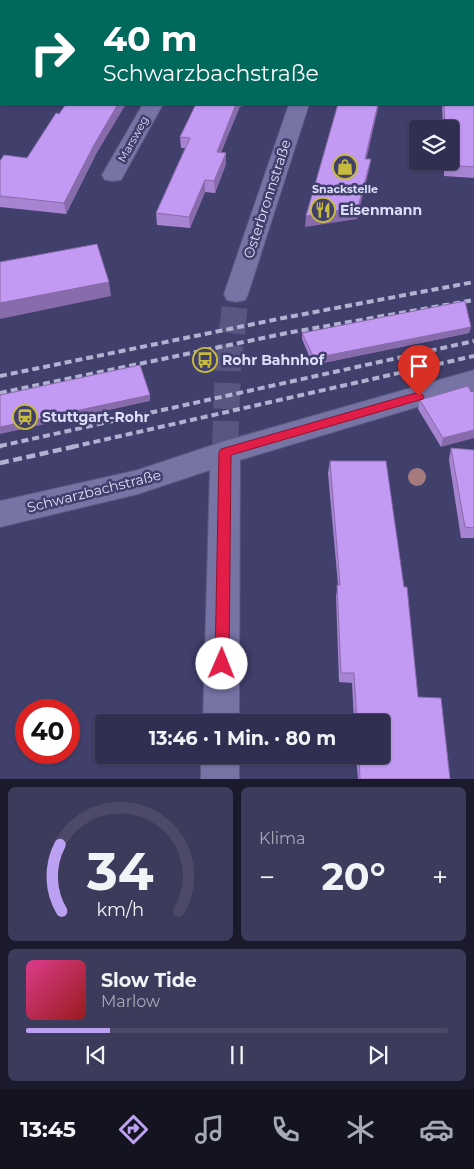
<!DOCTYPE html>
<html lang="de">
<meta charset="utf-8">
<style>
body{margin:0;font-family:Montserrat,sans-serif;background:#3d3b5b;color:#f1f3f6;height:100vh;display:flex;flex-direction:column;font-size:19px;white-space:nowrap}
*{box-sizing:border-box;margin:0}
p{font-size:16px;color:#a8a9b7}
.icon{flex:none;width:28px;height:28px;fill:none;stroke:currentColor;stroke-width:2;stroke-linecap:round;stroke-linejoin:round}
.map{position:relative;height:779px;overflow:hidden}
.drawer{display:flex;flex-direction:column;gap:8px;padding:8px;background:#1b1a2d;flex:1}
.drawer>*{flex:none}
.guide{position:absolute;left:0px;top:0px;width:475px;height:105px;box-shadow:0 1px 4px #0004,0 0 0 1px #4c4a68;background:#00695c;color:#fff;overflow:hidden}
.tools{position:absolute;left:409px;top:120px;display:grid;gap:10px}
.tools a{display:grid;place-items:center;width:50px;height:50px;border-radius:5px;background:#312f51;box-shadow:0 1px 4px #0004,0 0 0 1px #4c4a68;font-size:25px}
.speed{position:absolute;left:15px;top:699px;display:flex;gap:10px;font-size:25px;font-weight:700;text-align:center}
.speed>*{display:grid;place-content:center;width:65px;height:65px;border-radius:50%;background:#312f51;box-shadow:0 1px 4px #0004,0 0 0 1px #4c4a68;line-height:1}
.speed .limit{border:8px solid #d22;background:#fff;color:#111}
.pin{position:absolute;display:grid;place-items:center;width:42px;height:42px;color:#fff;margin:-51px -21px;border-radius:50% 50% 50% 0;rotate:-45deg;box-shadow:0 0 5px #0007}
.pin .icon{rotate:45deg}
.me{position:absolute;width:55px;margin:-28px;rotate:1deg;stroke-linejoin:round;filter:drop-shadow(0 0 4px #0008)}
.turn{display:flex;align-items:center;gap:18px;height:105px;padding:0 20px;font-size:22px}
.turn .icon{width:65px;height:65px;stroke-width:2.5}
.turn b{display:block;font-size:35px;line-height:42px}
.big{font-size:38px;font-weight:700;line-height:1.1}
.drawer .widget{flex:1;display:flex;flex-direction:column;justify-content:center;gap:8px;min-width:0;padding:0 18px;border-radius:8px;background:#3d3b5b}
.drawer .dial{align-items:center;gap:0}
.dial svg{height:130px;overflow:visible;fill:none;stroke:#4c4a68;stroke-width:7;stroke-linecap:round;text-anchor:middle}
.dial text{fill:#f1f3f6;stroke:none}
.song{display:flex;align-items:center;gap:15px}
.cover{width:60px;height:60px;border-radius:8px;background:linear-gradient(135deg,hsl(330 70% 55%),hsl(0 70% 35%))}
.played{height:5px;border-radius:2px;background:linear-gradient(90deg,#bca0f2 20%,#4c4a68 20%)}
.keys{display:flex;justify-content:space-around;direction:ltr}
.heat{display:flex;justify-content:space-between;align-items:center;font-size:28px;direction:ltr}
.drawer .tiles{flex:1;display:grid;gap:8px;grid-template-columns:1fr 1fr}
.widget:last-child{grid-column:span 2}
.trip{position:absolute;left:95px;top:714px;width:295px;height:50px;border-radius:5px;background:#312f51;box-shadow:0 1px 4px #0004,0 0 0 1px #4c4a68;font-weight:700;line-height:50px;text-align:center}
.tab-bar{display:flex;height:80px;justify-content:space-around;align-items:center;background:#141320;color:#a8a9b7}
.tab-bar .icon{width:35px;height:35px}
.tab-bar .selected{color:#bca0f2}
.tab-bar b{font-size:22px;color:#f1f3f6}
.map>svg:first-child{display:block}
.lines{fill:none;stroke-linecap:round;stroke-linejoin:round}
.minor-tunnel-far1{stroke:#595781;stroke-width:26;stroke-dasharray:26 12;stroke-linecap:butt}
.minor-tunnel{stroke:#595781;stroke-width:33;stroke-dasharray:33 17;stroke-linecap:butt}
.minor-casing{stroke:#5c597f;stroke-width:2}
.major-casing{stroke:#5c597f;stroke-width:2}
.minor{fill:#7574a5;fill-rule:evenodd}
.major{fill:#837f62;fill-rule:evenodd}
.rail-far1{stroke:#b2b1d2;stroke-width:4;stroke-dasharray:7 4;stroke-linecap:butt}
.rail{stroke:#b2b1d2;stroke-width:4.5;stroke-dasharray:9 4.5;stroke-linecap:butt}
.tree{fill:#a47a7d}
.wall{fill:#a784d1}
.shaded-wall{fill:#886baa}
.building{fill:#c299f3;stroke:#886baa}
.route{fill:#e11d48;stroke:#92132f}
.labels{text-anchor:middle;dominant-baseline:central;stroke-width:5;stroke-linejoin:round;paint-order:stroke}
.far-street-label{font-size:11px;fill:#dfdffb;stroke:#413f6c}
.far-poi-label{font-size:11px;font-weight:bold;fill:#dfdffb;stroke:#413f6c}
.street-label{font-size:14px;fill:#dfdffb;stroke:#413f6c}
.poi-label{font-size:14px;font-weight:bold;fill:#dfdffb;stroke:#413f6c;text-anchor:start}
</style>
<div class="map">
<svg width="474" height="779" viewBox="0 0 474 779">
<rect width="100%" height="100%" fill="#413f6c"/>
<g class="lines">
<polyline class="minor-tunnel-far1" points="225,447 228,368 236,294"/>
<polyline class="minor-tunnel" points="225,452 225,446"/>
<defs>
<g id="minor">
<polygon points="143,104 163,104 121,180 113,181 105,180 102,175"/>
<polygon points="289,104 309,104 248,294 245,300 236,302 227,300 224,294"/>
<polygon points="474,370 474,390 240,460 239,722 203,722 210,470 138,494 0,527 0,501 138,470 225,441"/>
<rect x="201" y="755" width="38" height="24"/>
</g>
<rect id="major" x="128" y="0" width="19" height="1"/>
</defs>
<use href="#minor" class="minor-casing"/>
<use href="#major" class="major-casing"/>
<use href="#minor" class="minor"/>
<use href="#major" class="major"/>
<g class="rail-far1">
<polyline points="0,376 283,318 474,282"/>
<polyline points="0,393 287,333 474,300"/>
<polyline points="0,446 474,341"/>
<polyline points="72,447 474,356"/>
</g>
<g class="rail">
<polyline points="0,446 2,446"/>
<polyline points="0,463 77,446"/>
</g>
</g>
<circle class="tree" cx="417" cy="477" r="9"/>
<g class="wall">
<polygon points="0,0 65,0 65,1 1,1 1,59 0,59"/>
<polygon points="401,0 474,0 474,178 444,176 444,161 450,161 450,129 443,129 442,104 474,104 474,1 413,1"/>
<polygon points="196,104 243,104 242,107 240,106 221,152 226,153 226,164 215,193 205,192 190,228 157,225 156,213 185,148 181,148 180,137"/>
<polygon points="59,114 95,156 66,214 0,207 0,161 27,158"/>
<polygon points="471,327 469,333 313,365 302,339 302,333"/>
<polygon points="468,386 441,447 418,409 420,400"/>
<polygon points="451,448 474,450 474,538 461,538 449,460"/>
<polygon points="330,461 418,697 450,779 358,779 356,755 381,755 381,722 354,722 352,683 339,682 336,596 338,585 328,473"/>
</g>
<g class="shaded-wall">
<polygon points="118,104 126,104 95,156 66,214 64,203 94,145"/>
<polygon points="236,104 240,104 240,106 217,163 217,152"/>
<polygon points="378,104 379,104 364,170 365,159"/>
<polygon points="226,153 226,164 215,193 214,181"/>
<polygon points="371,159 369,170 357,219 305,227 306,216"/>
<polygon points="205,180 205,192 190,228 189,217"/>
<polygon points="109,282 111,296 0,319 0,303"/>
<polygon points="471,327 469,333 313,365 314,358"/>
<polygon points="150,395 150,401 0,434 0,427"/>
<polygon points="474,430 474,438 441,447 443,438"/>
</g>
<g class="building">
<polygon points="0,0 62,0 62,1 1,1 1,49 0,49"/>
<polygon points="474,25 474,167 446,165 446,161 450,161 450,129 445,129 444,104 474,104"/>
<polygon points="66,104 118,104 94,145 64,203 0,196 0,161 4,155 27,158 56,113 59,114"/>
<polygon points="196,104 236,104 217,152 226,153 214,181 205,180 189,217 156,213 190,138 180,137"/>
<polygon points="338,104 378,104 365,159 371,159 358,207 306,216"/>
<polygon points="97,244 109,282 0,303 0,262"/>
<polygon points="465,301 471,327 314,358 302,333"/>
<polygon points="140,365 150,395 0,427 0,395"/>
<polygon points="468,386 471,392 474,391 474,430 443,438 420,400"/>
<polygon points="451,448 474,450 474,528 465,527"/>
<polygon points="330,461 386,461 404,587 407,587 418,697 441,698 450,779 360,779 359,755 381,755 381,722 357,722 354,673 341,673 337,585 340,585"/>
</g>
<polygon class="route" points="419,392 424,396 423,399 231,455 229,664 227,669 222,671 217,669 215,664 219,452 221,449"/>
<defs>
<symbol id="shop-ring" viewBox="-11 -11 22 22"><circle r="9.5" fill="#413f6c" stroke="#c6bb3c" stroke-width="1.5"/><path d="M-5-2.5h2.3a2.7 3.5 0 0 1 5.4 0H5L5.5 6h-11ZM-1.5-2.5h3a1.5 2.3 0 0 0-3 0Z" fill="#c6bb3c"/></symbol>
<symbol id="restaurant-ring" viewBox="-11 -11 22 22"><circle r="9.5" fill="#413f6c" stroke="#c6bb3c" stroke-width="1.5"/><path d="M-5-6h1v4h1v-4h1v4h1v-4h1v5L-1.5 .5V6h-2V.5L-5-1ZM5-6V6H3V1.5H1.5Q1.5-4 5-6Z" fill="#c6bb3c"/></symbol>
<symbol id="bus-ring" viewBox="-11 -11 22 22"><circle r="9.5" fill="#413f6c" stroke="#c6bb3c" stroke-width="1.5"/><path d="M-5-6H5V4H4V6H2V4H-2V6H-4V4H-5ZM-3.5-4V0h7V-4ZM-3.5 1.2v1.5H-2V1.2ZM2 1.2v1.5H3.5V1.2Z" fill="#c6bb3c"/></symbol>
<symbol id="station-ring" viewBox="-11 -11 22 22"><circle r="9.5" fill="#413f6c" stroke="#c6bb3c" stroke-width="1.5"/><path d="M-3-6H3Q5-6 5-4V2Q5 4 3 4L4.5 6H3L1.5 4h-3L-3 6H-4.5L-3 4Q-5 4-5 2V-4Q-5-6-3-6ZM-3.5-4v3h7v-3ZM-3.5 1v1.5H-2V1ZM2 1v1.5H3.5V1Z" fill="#c6bb3c"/></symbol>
</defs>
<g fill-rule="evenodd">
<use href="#shop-ring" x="331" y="153" width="28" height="28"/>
<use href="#restaurant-ring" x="309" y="196" width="28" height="28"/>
<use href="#bus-ring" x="191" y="346" width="28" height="28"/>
<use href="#station-ring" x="11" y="403" width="28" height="28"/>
</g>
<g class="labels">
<g class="far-street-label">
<text transform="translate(133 139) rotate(-61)">Marsweg</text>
</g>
<g class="far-poi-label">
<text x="345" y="189">Snackstelle</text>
</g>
<g class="street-label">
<text transform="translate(267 199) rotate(-72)">Osterbronnstraße</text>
<text transform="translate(94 491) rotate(-14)">Schwarzbachstraße</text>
</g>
<g class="poi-label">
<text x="340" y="210">Eisenmann</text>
<text x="222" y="360">Rohr Bahnhof</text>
<text x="42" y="417">Stuttgart-Rohr</text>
</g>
</g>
</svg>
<div class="tools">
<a><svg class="icon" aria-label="layers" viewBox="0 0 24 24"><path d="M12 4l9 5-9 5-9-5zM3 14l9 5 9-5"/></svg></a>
</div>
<div class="speed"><div class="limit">40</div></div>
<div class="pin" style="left:419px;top:396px;background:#d93025"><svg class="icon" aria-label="arrive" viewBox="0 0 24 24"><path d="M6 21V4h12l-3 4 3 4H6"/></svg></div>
<svg class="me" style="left:222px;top:664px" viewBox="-20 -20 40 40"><circle r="19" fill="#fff"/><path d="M0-13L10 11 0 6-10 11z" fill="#e11d48"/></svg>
<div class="trip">13:46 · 1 Min. · 80 m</div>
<div class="guide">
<div class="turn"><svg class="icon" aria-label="right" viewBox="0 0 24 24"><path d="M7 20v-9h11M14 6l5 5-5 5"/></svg><div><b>40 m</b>Schwarzbachstraße</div></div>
</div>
</div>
<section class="drawer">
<div class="tiles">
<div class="widget dial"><svg viewBox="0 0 100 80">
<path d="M14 69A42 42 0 1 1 86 69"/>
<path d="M14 69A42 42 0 0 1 13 28" stroke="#bca0f2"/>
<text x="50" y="56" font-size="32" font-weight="700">34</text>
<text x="50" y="72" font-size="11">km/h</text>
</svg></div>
<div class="widget"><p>Klima</p>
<div class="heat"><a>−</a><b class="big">20°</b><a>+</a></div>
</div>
<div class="widget">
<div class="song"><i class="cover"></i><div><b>Slow Tide</b><p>Marlow</p></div></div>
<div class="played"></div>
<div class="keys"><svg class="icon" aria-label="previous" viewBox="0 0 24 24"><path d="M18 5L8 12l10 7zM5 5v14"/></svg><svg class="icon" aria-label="pause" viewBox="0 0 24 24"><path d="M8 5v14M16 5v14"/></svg><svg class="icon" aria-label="next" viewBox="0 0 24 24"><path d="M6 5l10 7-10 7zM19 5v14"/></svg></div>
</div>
</div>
</section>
<nav class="tab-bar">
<b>13:45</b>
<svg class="icon selected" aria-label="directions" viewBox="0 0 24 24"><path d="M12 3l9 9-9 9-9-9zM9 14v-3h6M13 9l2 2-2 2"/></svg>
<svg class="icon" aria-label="music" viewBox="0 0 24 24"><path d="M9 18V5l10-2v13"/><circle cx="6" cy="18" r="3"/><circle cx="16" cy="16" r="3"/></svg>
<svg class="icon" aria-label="phone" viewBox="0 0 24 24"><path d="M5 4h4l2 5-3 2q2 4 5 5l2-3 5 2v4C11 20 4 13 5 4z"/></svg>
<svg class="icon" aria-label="climate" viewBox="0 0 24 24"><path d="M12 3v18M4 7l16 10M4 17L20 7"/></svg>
<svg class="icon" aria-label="car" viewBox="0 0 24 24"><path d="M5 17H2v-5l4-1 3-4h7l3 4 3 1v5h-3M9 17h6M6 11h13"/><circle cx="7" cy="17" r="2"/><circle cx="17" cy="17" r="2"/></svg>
</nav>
